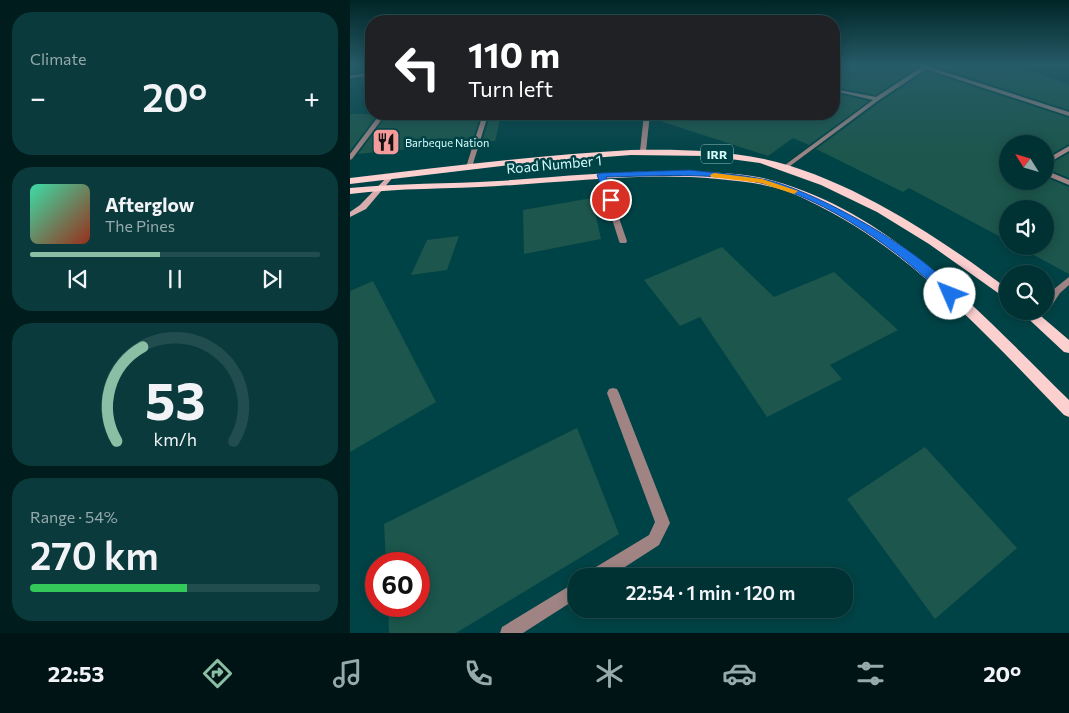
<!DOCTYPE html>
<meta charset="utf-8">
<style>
body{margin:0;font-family:Commissioner,sans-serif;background:#0a3a3c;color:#f1f3f6;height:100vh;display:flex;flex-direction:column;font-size:19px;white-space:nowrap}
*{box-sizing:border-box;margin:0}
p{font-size:16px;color:#95aaac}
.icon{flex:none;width:28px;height:28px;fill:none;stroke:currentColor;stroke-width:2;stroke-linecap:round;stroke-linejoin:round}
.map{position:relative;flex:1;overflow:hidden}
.sheet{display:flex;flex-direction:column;gap:12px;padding:12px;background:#001c1d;width:350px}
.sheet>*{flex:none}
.hud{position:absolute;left:15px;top:15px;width:475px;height:105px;border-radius:20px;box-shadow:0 2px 12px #0003,0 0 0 1px #224d4f;background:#202124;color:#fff;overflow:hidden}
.needle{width:32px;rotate:307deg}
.controls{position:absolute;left:649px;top:135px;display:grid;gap:10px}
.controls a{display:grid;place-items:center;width:55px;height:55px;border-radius:50%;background:#003234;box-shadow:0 2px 12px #0003,0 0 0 1px #224d4f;font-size:25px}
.speed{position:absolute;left:15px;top:552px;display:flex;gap:10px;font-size:25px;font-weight:700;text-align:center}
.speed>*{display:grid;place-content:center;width:65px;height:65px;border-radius:50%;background:#003234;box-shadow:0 2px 12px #0003,0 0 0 1px #224d4f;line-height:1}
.speed .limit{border:8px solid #d22;background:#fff;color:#111}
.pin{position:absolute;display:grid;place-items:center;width:42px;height:42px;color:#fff;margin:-21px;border:2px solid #fff;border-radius:50%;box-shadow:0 1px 5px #0007}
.me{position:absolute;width:55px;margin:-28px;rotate:314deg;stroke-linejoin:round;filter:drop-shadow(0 0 4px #0008)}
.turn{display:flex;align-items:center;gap:18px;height:105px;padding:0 20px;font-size:22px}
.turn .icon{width:65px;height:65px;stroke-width:2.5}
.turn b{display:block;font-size:35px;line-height:42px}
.big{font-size:38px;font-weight:600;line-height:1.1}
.sheet .widget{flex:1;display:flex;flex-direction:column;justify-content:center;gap:8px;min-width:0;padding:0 18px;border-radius:20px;background:#0a3a3c}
.sheet .dial{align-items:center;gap:0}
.dial svg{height:130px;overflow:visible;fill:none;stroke:#224d4f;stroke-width:7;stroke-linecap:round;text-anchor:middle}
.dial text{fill:#f1f3f6;stroke:none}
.song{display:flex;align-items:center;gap:15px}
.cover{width:60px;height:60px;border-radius:8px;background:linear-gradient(135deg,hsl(160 70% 55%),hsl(10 70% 35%))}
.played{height:5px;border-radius:2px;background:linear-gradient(90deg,#8abfa5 45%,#224d4f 45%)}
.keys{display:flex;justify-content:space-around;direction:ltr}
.heat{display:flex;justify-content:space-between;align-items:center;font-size:28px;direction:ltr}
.charge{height:8px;border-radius:4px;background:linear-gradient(90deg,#34c759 54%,#224d4f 0)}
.trip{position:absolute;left:218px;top:568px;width:285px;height:50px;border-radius:20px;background:#003234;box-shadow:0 2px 12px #0003,0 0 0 1px #224d4f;font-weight:600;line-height:50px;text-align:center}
.menu{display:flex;height:80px;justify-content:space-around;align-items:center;background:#001415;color:#95aaac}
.menu .icon{width:35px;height:35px}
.menu .on{color:#8abfa5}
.menu b{font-size:22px;color:#f1f3f6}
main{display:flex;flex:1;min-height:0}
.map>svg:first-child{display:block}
.building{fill:#1c564c}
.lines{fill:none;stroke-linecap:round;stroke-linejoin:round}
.lane{fill:#a08484;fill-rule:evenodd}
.street{fill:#a08484;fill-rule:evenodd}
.secondary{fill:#d9adad;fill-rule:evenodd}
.primary{fill:#fdd0d0;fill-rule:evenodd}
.route{fill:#1a73e8;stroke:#114b97}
.slow{fill:#f59e0b}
.labels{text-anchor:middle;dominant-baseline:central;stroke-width:5;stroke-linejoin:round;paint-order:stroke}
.far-poi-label{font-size:11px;fill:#d6fbfc;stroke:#004346;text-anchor:start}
.shield{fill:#004346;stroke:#96c4c5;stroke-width:1}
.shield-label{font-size:12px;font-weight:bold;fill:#d6fbfc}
.street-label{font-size:14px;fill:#d6fbfc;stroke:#004346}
</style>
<main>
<section class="sheet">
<div class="widget"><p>Climate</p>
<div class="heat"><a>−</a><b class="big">20°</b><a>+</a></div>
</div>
<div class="widget">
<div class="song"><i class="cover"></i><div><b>Afterglow</b><p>The Pines</p></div></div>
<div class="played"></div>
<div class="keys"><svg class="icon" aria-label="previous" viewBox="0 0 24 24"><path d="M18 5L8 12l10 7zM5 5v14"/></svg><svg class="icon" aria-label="pause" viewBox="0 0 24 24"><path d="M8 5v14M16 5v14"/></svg><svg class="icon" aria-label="next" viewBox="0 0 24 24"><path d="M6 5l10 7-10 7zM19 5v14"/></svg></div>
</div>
<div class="widget dial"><svg viewBox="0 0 100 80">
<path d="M14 69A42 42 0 1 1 86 69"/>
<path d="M14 69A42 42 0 0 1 30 11" stroke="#8abfa5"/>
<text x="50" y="56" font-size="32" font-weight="700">53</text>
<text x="50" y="72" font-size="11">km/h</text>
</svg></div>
<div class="widget"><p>Range · 54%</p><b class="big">270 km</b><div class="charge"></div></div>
</section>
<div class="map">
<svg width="719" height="633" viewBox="0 0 719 633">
<rect width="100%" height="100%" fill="#004346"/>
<g class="building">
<polygon points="484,65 571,65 526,95 484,87"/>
<polygon points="583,65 660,65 719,84 719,110"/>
<polygon points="576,71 719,118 719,144 695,158 695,144 658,144 658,181 695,181 695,177 719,187 719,274 667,246 695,246 695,209 658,209 658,241 559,188 553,192 466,149 530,102"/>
<polygon points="484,93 519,101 459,145 443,138 418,156 307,120 308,114 484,114"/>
<polygon points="0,114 28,114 0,151"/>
<polygon points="38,114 124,114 123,118 130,117 122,143 8,154"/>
<polygon points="140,116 151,116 145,141 132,142"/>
<polygon points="719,153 719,178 695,168 695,167"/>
<polygon points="242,198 251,239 174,254 173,210"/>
<polygon points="109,236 97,270 61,275 77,240"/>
<polygon points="372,247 424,297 484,272 548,330 480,365 492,379 417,417 350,317 330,326 294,280"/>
<polygon points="23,281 86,402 0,452 0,291"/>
<polygon points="227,428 269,534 106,633 39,633 38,606 69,606 69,564 36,564 34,524"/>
<polygon points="575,447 667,548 585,619 497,499"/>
</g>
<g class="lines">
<g class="lane">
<polygon points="21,73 21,75 0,78 0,76"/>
<polygon points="30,114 36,114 2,159 0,160 0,154"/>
<polygon points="251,173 254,175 277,241 276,243 270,243 269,241 248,175"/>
</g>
<g class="street">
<polygon points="581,65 579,67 719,112 719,116 576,69 529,100 436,169 431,168 523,100 484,91 484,89 526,97 573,66"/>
<polygon points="133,114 138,115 122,167 117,168 116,167"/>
<polygon points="294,114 300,114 296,151 293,153 290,151"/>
<polygon points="719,146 719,151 695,165 695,160"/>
<polygon points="695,170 719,180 719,185 695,175"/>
<polygon points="719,277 719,285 710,293 698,311 694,311 695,301 704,289"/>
<polygon points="263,388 267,389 269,393 320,523 309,545 261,576 239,576 241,570 299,535 305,522 257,393 259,389"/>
<polygon points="226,582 226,599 173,633 150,633 152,627"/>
</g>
<polygon class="secondary" points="39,175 44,176 16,209 0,217 0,212 10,205"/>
<g class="primary">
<path d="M 281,150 C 326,149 370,150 414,159 C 498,177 590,238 658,289 L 658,300 L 579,244 L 527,212 L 471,185 L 410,163 L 358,156 L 281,155 L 178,163 L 0,184 L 0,178 C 94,167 187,155 281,150 Z"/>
<path d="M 323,171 C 352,172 384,172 413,178 C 538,208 631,314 719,400 L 719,417 L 714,415 C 636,335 560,248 457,200 C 427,185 401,182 368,179 C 294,172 222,182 148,186 C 99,189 49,188 0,194 L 0,188 C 49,183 99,184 148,181 C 206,177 264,171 323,171 Z"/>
<polygon points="670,311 685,311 719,340 719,353 714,352"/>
</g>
</g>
<linearGradient id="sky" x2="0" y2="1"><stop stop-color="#002526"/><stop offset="0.42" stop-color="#265b68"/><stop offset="1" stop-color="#265b68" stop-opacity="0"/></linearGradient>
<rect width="719" height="154" fill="url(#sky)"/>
<path class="route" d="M 340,170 C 364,173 388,174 412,179 C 459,187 580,254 606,294 L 604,297 L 596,297 C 550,251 476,198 411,183 C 360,172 307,176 256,177 L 265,200 L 261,203 L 257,200 L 247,175 L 251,173 Z"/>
<polygon class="slow" points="364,173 412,179 448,191 444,194 411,183 361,177 360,175"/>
<defs>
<symbol id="restaurant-square" viewBox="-11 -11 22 22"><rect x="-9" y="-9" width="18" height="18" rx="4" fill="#f59b9c" stroke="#004346"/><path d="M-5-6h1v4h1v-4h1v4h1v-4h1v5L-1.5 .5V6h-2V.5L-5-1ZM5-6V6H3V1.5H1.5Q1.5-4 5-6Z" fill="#111"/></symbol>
</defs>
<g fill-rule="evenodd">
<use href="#restaurant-square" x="20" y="126" width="32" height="32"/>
</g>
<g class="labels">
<g class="far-poi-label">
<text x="55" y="142">Barbeque Nation</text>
</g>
<rect class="shield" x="351" y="144.5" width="32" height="19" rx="4"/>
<g class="shield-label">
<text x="367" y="154">IRR</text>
</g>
<g class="street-label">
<text transform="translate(204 164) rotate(-5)">Road Number 1</text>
</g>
</g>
</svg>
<div class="controls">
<a><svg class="needle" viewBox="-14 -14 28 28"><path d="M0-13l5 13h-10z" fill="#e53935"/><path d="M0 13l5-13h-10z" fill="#95aaac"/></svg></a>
<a><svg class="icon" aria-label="sound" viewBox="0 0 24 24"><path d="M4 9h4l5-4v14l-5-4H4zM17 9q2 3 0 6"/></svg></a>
<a><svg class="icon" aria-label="search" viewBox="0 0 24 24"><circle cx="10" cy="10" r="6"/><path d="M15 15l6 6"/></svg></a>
</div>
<div class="speed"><div class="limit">60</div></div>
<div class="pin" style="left:261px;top:200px;background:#d93025"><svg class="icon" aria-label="arrive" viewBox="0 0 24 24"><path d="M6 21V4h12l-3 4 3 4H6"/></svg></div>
<svg class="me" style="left:600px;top:294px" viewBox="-20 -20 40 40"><circle r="19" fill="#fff"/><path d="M0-13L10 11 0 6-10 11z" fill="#1a73e8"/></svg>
<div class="trip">22:54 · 1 min · 120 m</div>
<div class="hud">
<div class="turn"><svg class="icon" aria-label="left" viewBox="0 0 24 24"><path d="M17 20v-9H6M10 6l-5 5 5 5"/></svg><div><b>110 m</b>Turn left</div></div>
</div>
</div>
</main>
<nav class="menu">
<b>22:53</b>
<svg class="icon on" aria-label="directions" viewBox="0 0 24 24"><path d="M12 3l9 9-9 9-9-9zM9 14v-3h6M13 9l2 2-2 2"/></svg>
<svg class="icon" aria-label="music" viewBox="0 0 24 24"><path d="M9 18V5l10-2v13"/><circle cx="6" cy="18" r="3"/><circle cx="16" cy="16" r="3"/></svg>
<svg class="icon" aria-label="phone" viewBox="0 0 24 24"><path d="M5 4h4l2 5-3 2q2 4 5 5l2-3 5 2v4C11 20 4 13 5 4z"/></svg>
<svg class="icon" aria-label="climate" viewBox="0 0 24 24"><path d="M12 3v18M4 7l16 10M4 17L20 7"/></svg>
<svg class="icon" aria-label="car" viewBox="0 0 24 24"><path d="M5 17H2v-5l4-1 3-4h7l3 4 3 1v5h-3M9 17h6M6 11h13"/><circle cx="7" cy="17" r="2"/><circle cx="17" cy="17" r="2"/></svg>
<svg class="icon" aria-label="filters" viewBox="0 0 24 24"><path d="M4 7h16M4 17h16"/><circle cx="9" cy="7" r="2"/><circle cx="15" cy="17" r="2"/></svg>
<b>20°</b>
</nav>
